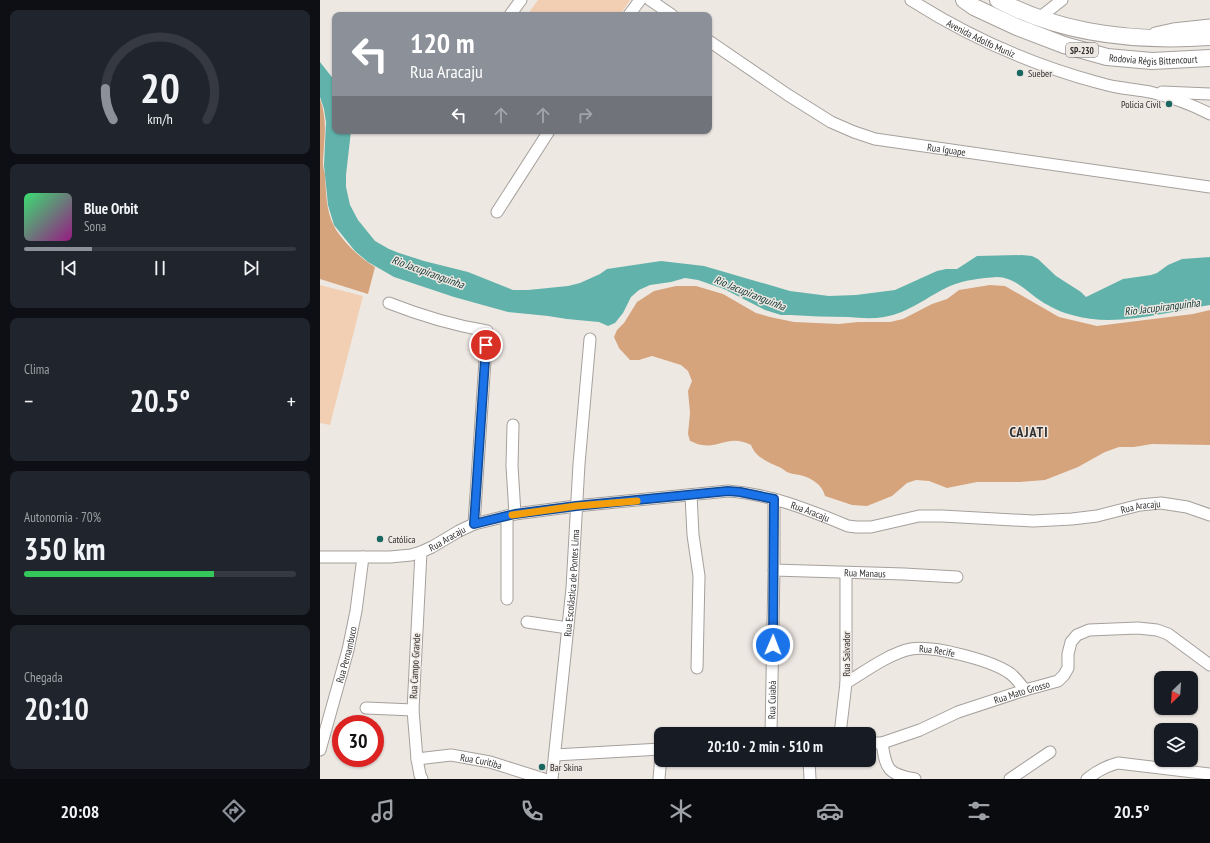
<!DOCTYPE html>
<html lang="pt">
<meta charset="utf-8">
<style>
body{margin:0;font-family:"PT Sans Narrow",sans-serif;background:#20242c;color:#f1f3f6;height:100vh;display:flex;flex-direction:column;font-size:15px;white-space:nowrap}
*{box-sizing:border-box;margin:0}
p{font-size:13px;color:#9ea1a6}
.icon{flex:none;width:22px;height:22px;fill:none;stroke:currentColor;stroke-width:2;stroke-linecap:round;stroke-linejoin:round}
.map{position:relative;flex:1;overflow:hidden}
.drawer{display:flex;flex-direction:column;gap:10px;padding:10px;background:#0d0f14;width:320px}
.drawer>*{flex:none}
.guide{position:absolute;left:12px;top:12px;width:380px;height:122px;border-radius:8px;box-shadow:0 1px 3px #0004;background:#8c9099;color:#fff;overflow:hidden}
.needle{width:26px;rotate:205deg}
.controls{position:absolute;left:834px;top:671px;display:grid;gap:8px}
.controls a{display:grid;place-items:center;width:44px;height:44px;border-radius:8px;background:#171b24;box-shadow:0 1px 3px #0004;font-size:20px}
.speed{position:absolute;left:12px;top:715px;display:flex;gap:8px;font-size:20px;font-weight:700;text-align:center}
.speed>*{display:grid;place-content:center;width:52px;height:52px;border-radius:50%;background:#171b24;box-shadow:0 1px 3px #0004;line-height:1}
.speed .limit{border:6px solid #d22;background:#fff;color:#111}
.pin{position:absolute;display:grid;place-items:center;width:34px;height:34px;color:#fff;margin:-17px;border:2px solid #fff;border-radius:50%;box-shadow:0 1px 4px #0007}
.me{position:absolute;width:44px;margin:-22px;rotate:1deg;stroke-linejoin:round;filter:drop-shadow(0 0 3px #0008)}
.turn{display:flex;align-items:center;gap:14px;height:84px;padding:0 12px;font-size:18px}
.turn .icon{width:52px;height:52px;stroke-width:2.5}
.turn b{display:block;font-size:28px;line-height:34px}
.lanes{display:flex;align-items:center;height:38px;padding:0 12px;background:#0003;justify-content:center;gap:20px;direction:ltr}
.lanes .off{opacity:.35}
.big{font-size:30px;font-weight:600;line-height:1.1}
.drawer .card{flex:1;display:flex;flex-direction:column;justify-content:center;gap:6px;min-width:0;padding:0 14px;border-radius:8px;background:#20242c}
.drawer .dial{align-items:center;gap:0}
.dial svg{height:104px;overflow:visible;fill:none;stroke:#363941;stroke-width:7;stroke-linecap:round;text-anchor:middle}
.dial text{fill:#f1f3f6;stroke:none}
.song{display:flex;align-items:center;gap:12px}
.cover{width:48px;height:48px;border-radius:6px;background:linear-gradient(135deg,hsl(140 70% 55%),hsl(310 70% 35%))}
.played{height:4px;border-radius:2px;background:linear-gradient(90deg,#8c9099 25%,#363941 25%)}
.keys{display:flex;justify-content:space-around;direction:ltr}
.heat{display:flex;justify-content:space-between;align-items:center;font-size:22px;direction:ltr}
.charge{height:6px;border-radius:3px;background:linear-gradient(90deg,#34c759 70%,#363941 0)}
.trip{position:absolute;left:334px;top:727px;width:222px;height:40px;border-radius:8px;background:#171b24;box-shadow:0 1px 3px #0004;font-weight:600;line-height:40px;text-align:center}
.tab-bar{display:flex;height:64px;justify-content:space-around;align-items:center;background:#090b0e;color:#9ea1a6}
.tab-bar .icon{width:28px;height:28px}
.tab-bar .on{color:#8c9099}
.tab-bar b{font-size:18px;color:#f1f3f6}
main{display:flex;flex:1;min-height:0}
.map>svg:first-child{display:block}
.green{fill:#f2cfb3}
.forest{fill:#d6a47c}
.water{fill:#61b2aa}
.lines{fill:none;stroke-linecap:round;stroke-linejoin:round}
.minor-casing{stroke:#a6a09c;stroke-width:13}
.highway-casing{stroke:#a6a09c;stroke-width:18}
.minor{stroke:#fff;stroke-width:11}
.highway{stroke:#fff;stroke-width:16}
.route-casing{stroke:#114b97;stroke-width:10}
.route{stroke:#1a73e8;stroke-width:7}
.slow{stroke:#f59e0b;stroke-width:7}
.poi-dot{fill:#1a6660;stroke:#eee8e3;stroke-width:1.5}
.labels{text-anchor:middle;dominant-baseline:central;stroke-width:3;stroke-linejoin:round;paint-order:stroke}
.shield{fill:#eee8e3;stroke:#6a6664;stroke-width:1}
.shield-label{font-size:9px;font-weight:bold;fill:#312e2d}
.street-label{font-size:10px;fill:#312e2d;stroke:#eee8e3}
.poi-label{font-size:10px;fill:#312e2d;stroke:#eee8e3;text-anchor:start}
.water-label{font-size:11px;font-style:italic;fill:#0f3633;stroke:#eee8e3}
.district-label{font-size:14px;font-weight:bold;letter-spacing:1px;fill:#312e2d;stroke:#eee8e3}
</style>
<main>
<section class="drawer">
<div class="card dial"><svg viewBox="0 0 100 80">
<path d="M14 69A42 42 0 1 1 86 69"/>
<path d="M14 69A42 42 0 0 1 8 45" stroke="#8c9099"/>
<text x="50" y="56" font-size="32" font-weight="700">20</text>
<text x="50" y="72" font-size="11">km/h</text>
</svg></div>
<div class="card">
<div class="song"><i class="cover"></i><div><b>Blue Orbit</b><p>Sona</p></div></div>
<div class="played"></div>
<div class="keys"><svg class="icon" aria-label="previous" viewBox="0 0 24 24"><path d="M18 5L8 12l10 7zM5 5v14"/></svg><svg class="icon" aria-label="pause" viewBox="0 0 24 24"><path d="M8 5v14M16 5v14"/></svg><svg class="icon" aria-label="next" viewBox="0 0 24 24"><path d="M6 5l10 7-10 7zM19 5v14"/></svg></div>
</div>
<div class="card"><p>Clima</p>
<div class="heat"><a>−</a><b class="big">20.5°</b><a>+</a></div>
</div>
<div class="card"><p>Autonomia · 70%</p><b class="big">350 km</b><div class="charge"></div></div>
<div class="card"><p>Chegada</p><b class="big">20:10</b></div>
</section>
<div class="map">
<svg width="890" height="779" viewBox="0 0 890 779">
<rect width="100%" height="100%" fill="#eee8e3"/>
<g class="green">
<polygon points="218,0 310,0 300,15 207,15"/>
<polygon points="0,285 43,296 10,425 0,423"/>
</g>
<g class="forest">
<path d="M 0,99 C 8,120 4,140 3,162 C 3,167 4,170 5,175 C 6,191 6,211 14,226 C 20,239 42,260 55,267 L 48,294 L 0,279 Z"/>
<path d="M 670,285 L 685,286 L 739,317 L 777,326 L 873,314 L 890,310 L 890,445 L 832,444 L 814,447 L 799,447 L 785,452 L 758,467 L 725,480 L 700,482 L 657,482 L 627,488 L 609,481 L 596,480 L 587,483 L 572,496 L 547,506 L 532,505 L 505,496 C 502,484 491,478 480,475 C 476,474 471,474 467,472 C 465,471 462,468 459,467 C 447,461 436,458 431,445 C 410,434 400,448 382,445 C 378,445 374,442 370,441 L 368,434 L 370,413 L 368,391 L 372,381 L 368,371 L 361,365 L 332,356 L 319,360 L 310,360 L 299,348 L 294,337 L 297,330 L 304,323 L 317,302 L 334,291 L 356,286 L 376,286 L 403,294 L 436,313 L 450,317 L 474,322 L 519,324 L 538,322 L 570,322 L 583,319 L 612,304 L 627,299 L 639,290 Z"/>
</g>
<path class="water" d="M 0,62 L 15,81 L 15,131 L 31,131 L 26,175 L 26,187 L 30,205 L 38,220 L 55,241 L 69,249 L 79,253 L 104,261 L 148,272 L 193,290 L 208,290 L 248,286 L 260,283 L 280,274 L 287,269 L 341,261 L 384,266 L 470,291 L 509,296 L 536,295 L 575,290 L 617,271 L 626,269 L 637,269 L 657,256 L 702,255 L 712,256 L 718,259 L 736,276 L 761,292 L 766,297 L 803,279 L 831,275 L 837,273 L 848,265 L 862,259 L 890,257 L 890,305 C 847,312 795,328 752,315 C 743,313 733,308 724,303 C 710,295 696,277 677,277 C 661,278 644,280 630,286 C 608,296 589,313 564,317 C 552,319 540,318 528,317 C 509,317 489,316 470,315 L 461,315 L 445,310 L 404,289 L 378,280 L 365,278 L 351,282 L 330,285 L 319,290 L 311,297 L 303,313 L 295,323 L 288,326 L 279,322 L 268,321 L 247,319 L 228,316 L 188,312 L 134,297 L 74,277 L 48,262 L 35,251 L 14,225 L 8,205 L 4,165 L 6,122 L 4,109 L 0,97 Z"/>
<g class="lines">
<defs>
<g id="minor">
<polyline points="330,0 352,15"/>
<path id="s1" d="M 591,0 C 649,37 710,64 776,82 C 783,84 790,86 797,87 C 808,89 819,90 830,92 C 851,97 871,104 890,114"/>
<polyline points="190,15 201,0"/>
<polyline points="309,15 320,0"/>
<polyline points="719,18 742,0"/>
<polyline points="835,33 853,29 890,25"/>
<path id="s2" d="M 389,41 L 468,95 L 511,122 L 534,132 L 555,139 L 890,187"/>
<polyline points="842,92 890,94"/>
<polyline points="177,212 229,131"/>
<path d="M 69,303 C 102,316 132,325 167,331 L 154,524"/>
<polyline points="193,425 192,466 195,514"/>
<polyline points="371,495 373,535 379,576 377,668"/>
<polyline points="101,552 93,710 97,759 100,775 102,779"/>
<path id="s3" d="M 0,557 L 70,557 L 91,555 L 101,552 L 112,547 L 139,531 L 154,524 L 195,514 L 256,506 L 408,491 C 451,494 489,510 528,526 L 536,527 L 551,527 L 599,516 L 622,516 L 713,521 L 752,519 L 777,516 L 820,505 L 841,503 L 867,507 L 890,515"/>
<path id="s4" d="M 454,570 L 584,574 L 637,577"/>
<polyline points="187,599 187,516"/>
<polyline points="207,622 248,628"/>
<path id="s5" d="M 526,683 C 544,672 570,653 591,649 C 613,645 669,660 688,672 C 695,676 700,684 705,690"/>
<polyline points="46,708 93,710"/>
<path id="s6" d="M 451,734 L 454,570 L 454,499"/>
<polyline points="520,734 526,683 526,573"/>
<path id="s7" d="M 549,743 L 562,743 L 600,730 L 638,712 L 705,690 L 738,681 L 744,675 L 748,668 L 748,654 L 751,642 L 757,635 L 769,630 L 818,628 L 837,630 L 848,634 L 890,665"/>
<path d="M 562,743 C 566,770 568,774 595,779"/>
<path id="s8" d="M 0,750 L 28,650 L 36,611 L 43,557"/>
<polyline points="235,755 341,749"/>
<path id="s9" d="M 97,759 L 131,755 L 170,762 L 224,779"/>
<polyline points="489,760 490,779"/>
<path id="s10" d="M 232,779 L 252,588 L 259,464 L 270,339"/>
<polyline points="339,779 341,755"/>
<polyline points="690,779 730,752"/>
<path d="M 767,779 C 777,771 786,766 798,763 L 890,774"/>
</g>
<g id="highway">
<path id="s11" d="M 644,0 L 654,7 L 697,27 L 744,45 L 787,57 L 832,61 L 890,58"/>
<path d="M 678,0 C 743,35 818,42 890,37"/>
</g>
</defs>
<use href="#minor" class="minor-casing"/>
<use href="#highway" class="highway-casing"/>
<use href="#minor" class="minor"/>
<use href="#highway" class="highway"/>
</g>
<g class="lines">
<defs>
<polyline id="route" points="166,345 154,524 195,514 256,506 408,491 420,492 454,499 453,645"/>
</defs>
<use href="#route" class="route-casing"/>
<use href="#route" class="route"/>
<polyline class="slow" points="192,515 256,506 317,501"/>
</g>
<g class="poi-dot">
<circle cx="700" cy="73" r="4"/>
<circle cx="849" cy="104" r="4"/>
<circle cx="60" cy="539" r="4"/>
<circle cx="222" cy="767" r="4"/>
</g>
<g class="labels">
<rect class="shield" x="746" y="43" width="32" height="14" rx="3"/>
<g class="shield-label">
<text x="762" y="50">SP-230</text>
</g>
<g class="street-label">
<text stroke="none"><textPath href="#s1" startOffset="80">Avenida Adolfo Muniz</textPath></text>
<text stroke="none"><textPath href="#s11" startOffset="201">Rodovia Régis Bittencourt</textPath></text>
<text stroke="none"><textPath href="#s2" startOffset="266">Rua Iguape</textPath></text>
<text stroke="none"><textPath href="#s3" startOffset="839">Rua Aracaju</textPath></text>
<text stroke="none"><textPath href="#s3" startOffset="503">Rua Aracaju</textPath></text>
<text stroke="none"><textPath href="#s3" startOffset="131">Rua Aracaju</textPath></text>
<text stroke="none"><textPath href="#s4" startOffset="91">Rua Manaus</textPath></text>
<text stroke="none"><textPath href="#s10" startOffset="197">Rua Escolástica de Pontes Lima</textPath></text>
<text stroke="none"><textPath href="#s5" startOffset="100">Rua Recife</textPath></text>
<text stroke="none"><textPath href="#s8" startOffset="99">Rua Pernambuco</textPath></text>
<text transform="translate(526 654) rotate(-90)">Rua Salvador</text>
<text transform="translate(95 666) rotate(-87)">Rua Campo Grande</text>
<text stroke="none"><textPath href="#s7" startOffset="162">Rua Mato Grosso</textPath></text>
<text stroke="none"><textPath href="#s6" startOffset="34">Rua Cuiabá</textPath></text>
<text stroke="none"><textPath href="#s9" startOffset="65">Rua Curitiba</textPath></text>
</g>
<g class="poi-label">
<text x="708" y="73">Sueber</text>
<text x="841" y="104" text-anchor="end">Policia Civil</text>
<text x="68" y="539">Católica</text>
<text x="230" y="767">Bar Skina</text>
</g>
<g class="water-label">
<text transform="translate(108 272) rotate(20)">Rio Jacupiranguinha</text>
<text transform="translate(430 293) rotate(22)">Rio Jacupiranguinha</text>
<text transform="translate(842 307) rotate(-7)">Rio Jacupiranguinha</text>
</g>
<g class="district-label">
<text x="709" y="432">CAJATI</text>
</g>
</g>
</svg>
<div class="controls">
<a><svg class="needle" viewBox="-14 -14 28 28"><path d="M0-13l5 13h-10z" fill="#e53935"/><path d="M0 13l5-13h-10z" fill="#9ea1a6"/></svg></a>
<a><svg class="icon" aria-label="layers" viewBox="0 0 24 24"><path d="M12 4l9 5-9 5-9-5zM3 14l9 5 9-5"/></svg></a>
</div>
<div class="speed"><div class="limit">30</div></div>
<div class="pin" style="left:166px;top:345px;background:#d93025"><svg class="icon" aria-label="arrive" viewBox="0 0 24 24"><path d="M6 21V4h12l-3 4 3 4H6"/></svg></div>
<svg class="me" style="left:453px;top:645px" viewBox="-20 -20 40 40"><circle r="17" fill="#1a73e8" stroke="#fff" stroke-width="3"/><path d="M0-11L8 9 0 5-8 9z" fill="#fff"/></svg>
<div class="trip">20:10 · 2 min · 510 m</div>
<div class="guide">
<div class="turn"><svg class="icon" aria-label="left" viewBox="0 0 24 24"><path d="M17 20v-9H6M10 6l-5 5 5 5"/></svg><div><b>120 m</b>Rua Aracaju</div></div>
<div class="lanes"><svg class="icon" aria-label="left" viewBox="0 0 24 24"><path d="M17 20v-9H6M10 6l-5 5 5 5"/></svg><svg class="icon off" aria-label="ahead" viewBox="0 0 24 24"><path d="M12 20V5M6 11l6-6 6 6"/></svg><svg class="icon off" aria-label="ahead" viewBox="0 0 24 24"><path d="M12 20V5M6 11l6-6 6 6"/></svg><svg class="icon off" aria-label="right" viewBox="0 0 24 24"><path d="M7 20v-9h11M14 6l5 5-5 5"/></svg></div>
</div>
</div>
</main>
<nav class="tab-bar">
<b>20:08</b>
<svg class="icon on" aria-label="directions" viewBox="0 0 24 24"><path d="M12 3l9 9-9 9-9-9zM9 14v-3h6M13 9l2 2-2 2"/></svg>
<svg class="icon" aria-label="music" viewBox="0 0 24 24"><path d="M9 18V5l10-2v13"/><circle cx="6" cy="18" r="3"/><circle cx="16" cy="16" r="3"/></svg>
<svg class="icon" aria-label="phone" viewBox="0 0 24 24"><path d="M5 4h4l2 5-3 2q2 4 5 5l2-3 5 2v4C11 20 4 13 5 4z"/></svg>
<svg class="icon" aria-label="climate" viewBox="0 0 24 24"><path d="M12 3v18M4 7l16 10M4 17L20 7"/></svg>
<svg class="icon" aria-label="car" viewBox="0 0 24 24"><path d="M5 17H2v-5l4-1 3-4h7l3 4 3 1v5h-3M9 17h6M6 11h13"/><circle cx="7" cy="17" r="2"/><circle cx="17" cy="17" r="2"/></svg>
<svg class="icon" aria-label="filters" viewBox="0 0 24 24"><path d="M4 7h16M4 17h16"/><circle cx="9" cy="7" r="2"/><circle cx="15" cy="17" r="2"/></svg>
<b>20.5°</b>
</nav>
